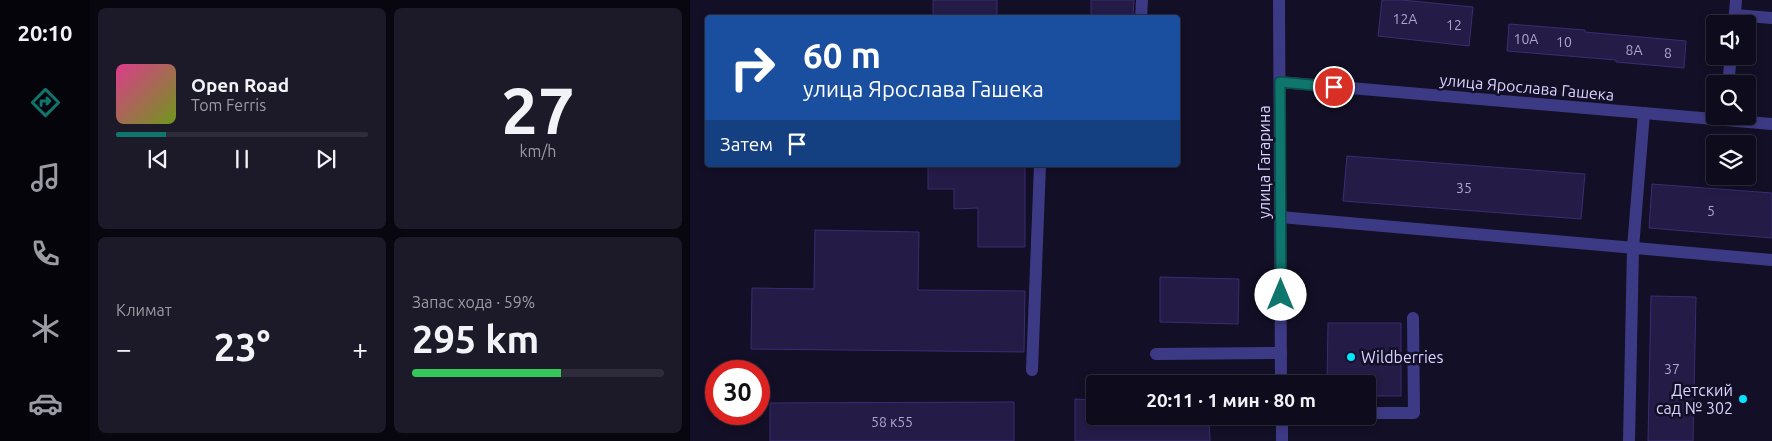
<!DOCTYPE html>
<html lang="ru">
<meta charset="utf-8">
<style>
body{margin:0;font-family:Ubuntu,sans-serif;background:#1c1929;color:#f1f3f6;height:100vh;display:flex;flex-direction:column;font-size:19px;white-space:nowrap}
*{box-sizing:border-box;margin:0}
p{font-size:16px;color:#9b9ba3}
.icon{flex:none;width:28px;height:28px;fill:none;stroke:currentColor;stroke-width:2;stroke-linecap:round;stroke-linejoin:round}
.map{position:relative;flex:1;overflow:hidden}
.drawer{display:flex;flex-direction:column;gap:8px;padding:8px;background:#08060f;width:600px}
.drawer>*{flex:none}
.guide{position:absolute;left:15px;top:15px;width:475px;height:152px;border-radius:5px;box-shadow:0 2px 8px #0003,0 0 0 1px #2e2b3b;background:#1a4fa0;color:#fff;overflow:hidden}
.tools{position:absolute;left:1016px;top:15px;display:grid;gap:10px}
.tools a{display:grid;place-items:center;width:50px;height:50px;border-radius:5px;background:#0e0b1c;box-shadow:0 2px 8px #0003,0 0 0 1px #2e2b3b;font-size:25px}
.speed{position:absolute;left:15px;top:360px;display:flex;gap:10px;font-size:25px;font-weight:700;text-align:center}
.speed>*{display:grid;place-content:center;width:65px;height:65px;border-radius:50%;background:#0e0b1c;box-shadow:0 2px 8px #0003,0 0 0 1px #2e2b3b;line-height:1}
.speed .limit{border:8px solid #d22;background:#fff;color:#111}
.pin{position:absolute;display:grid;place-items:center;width:42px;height:42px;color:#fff;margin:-21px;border:2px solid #fff;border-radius:50%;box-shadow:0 1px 5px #0007}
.me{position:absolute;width:55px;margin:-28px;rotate:0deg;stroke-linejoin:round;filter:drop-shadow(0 0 4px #0008)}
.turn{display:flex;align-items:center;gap:18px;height:105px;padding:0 15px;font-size:22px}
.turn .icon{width:65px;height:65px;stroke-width:2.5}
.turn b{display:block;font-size:35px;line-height:42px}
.then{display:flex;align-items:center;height:48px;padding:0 15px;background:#0003;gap:10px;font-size:19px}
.big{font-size:38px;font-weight:700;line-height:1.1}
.drawer .widget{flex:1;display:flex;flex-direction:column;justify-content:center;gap:8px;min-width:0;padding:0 18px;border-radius:8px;background:#1c1929}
.drawer .dial{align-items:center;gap:0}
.dial b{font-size:65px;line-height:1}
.song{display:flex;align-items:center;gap:15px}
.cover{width:60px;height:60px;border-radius:8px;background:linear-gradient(135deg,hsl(330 70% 55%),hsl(80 70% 35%))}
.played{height:5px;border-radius:2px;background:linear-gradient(90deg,#0f766e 20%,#2e2b3b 20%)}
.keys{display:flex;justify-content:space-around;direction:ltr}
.heat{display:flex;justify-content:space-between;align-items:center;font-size:28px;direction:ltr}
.charge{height:8px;border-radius:4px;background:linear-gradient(90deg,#34c759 59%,#2e2b3b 0)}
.drawer .tiles{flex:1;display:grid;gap:8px;grid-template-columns:repeat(2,1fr)}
.trip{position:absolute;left:396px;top:375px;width:290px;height:50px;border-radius:5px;background:#0e0b1c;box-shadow:0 2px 8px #0003,0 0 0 1px #2e2b3b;font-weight:700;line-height:50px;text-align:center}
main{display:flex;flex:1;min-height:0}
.tabs{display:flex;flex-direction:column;width:90px;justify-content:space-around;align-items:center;background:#06040b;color:#9b9ba3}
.tabs .icon{width:35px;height:35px}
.tabs .current{color:#0f766e}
.tabs b{font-size:22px;color:#f1f3f6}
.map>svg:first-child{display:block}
.building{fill:#241b47;stroke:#3b2d73}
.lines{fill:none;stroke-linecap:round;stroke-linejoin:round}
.lane{stroke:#3d3a85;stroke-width:12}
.street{stroke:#3d3a85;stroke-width:12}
.route-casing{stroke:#0a4d48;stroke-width:12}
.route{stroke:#0f766e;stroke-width:9}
.poi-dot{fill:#00e5ff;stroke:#130f26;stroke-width:2}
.labels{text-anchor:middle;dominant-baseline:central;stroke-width:5;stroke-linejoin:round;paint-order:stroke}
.number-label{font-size:14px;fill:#aca6d1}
.street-label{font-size:16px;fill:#d9d4ff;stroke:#130f26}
.poi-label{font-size:16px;fill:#d9d4ff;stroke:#130f26;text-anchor:start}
</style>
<main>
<nav class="tabs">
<b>20:10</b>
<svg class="icon current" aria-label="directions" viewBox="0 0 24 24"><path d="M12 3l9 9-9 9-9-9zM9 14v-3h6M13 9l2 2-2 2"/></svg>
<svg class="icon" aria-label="music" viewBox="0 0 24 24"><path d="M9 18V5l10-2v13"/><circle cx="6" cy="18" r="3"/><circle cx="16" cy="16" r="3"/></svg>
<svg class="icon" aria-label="phone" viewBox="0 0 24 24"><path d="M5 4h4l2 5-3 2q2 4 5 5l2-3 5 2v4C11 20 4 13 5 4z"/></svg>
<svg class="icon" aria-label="climate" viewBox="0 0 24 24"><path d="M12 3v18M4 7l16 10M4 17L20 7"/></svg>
<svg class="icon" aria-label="car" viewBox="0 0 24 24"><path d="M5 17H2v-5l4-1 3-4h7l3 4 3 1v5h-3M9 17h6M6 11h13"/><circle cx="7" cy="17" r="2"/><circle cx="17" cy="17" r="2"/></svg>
</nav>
<section class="drawer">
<div class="tiles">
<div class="widget">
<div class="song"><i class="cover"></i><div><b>Open Road</b><p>Tom Ferris</p></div></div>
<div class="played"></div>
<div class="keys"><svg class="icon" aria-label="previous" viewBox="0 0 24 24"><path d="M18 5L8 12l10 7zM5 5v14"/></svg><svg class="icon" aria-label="pause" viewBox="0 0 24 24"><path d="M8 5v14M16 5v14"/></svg><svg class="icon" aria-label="next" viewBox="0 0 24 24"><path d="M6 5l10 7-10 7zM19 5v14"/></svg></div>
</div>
<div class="widget dial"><b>27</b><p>km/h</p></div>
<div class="widget"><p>Климат</p>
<div class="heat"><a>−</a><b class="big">23°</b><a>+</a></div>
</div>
<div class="widget"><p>Запас хода · 59%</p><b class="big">295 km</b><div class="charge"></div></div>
</div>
</section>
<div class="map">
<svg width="1082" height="441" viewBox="0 0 1082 441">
<rect width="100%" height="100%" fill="#130f26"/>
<g class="building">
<rect x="243" y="0" width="64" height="18"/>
<polygon points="401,0 444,0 443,18 401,18"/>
<polygon points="692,0 712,0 783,7 779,46 688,36"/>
<polygon points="819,24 895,30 895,32 996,41 994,68 926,62 926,60 817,51"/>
<polygon points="657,156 895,174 891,219 653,201"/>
<polygon points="238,165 335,165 335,247 288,247 288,208 264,209 264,189 238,189"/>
<polygon points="962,184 1082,193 1082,238 959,228"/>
<polygon points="125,230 229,232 228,290 335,291 334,352 61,349 62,288 124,289"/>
<polygon points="470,277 549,279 548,324 470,322"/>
<polygon points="961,296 1006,297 1003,441 958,441"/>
<polygon points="638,323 711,323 711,396 678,396 678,384 637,384"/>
<polygon points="385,399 405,400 405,416 519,416 520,441 385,441"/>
<polygon points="324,402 324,441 80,441 80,403"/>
</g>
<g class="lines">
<g class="lane">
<polyline points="1045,15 1082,18"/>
<polyline points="451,18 452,0"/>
<polyline points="590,217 1082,260"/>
<polyline points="466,354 591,353"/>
<polyline points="342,370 350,165"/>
<polyline points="678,413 724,413 723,318"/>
<polyline points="939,441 943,248 954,113"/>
</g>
<g class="street">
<polyline points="589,0 591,384"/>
<polyline points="1044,24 1046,0"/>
<polyline points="590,82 1082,124"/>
<polyline points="1038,84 1041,56"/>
<polyline points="592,416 592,441"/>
</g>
</g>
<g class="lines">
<defs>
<polyline id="route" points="591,295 590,82 644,87"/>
</defs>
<use href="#route" class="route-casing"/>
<use href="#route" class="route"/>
</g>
<g class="poi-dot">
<circle cx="661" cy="357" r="5"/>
<circle cx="1053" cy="399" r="5"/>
</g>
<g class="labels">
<g class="number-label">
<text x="715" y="19">12А</text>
<text x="764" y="25">12</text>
<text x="836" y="39">10А</text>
<text x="874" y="42">10</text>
<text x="944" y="50">8А</text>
<text x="978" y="53">8</text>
<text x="774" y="188">35</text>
<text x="1021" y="211">5</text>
<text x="982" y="369">37</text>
<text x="202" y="422">58 к55</text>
</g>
<g class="street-label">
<text transform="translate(837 87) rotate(5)">улица Ярослава Гашека</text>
<text transform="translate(574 162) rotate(-90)">улица Гагарина</text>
</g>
<g class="poi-label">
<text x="671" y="357">Wildberries</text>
<text x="1043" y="390" text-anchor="end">Детский<tspan x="1043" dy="18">сад № 302</tspan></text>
</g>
</g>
</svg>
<div class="tools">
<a><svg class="icon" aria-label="sound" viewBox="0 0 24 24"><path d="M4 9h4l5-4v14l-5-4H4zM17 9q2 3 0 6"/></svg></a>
<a><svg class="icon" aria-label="search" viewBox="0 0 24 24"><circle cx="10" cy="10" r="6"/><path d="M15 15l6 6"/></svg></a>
<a><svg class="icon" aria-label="layers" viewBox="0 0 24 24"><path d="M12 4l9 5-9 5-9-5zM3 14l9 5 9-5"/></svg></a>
</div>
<div class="speed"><div class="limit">30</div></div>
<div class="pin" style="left:644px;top:87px;background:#d93025"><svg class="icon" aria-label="arrive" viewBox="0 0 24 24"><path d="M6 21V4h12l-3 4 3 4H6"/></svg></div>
<svg class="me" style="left:591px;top:295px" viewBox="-20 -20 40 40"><circle r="19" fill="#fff"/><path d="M0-13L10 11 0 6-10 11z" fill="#0f766e"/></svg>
<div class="trip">20:11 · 1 мин · 80 m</div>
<div class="guide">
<div class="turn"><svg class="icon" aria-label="right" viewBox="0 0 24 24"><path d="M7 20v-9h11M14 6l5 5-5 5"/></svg><div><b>60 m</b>улица Ярослава Гашека</div></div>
<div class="then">Затем<svg class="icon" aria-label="arrive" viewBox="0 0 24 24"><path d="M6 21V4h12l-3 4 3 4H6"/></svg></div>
</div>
</div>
</main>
